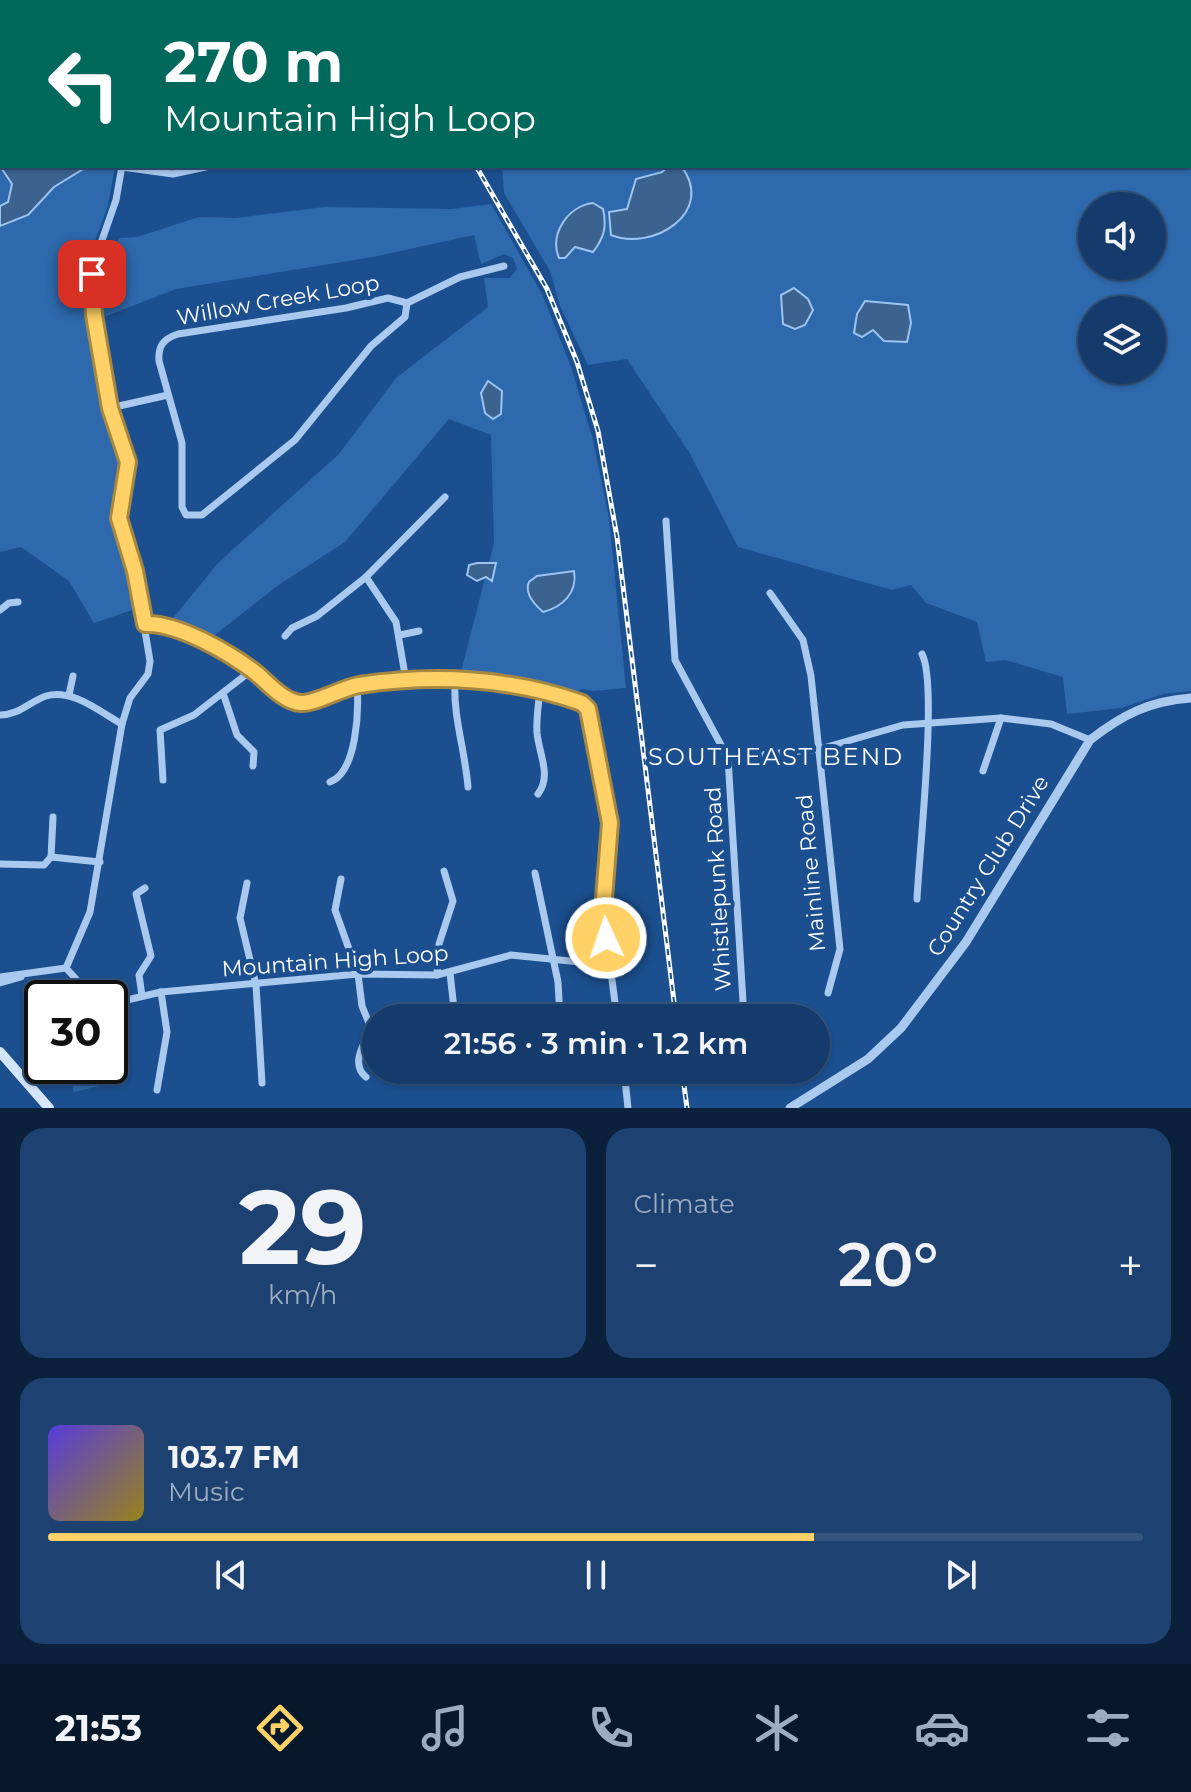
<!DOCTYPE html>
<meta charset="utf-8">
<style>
body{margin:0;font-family:Montserrat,sans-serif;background:#1d4271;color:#f1f3f6;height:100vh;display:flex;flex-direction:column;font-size:30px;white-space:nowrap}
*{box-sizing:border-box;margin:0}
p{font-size:26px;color:#9dadc1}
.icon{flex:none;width:44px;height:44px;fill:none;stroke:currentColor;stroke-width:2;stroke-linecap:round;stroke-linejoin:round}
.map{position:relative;height:1108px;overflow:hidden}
.sheet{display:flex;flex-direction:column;gap:20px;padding:20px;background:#0b203b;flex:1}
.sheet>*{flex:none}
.guide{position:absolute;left:0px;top:0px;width:1192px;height:168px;box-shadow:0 2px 6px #0004,0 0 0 2px #33557e;background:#00695c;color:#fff;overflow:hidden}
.fabs{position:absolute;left:1078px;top:192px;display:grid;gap:16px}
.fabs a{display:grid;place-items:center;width:88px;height:88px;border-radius:50%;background:#143b6b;box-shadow:0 2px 6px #0004,0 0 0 2px #33557e;font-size:40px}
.speed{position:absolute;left:24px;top:980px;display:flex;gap:16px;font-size:40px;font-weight:700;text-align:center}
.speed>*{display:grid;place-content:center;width:104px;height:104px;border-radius:50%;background:#143b6b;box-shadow:0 2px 6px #0004,0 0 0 2px #33557e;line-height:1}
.speed .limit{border:4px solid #111;border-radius:12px;background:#fff;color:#111}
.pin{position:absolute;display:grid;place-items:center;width:68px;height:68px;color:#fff;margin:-34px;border-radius:16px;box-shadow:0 4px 12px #0006}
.me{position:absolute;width:88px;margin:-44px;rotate:357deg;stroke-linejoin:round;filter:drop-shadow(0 0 6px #0008)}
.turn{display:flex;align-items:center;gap:28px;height:168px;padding:0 32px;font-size:36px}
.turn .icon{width:104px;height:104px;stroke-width:2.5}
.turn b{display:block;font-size:56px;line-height:68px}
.big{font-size:60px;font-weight:600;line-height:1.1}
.sheet .widget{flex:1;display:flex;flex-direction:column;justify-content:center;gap:12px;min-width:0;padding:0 28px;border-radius:24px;background:#1d4271}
.sheet .dial{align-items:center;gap:0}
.dial b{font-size:104px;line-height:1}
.song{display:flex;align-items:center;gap:24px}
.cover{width:96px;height:96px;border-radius:12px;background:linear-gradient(135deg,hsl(250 70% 55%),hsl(50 70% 35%))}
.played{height:8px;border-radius:4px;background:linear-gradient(90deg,#ffd166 70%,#33557e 70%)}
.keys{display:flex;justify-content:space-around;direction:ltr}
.heat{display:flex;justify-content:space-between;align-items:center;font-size:44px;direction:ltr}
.sheet .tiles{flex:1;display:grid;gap:20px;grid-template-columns:1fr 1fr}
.widget:last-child{grid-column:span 2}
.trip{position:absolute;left:362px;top:1004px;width:468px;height:80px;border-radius:40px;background:#143b6b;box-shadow:0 2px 6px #0004,0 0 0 2px #33557e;font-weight:600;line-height:80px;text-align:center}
.menu{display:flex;height:128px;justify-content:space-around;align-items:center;background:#08182b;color:#9dadc1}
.menu .icon{width:56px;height:56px}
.menu .selected{color:#ffd166}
.menu b{font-size:36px;color:#f1f3f6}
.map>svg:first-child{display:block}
.green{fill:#2e69ad;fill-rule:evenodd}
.water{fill:#3c6290;stroke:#9cc4f0;stroke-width:2}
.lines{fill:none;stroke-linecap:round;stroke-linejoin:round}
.minor{stroke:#a9c9ee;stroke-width:7}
.tertiary{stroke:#a9c9ee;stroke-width:9}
.secondary{stroke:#d6e6fa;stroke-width:10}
.rail-casing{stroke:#fff;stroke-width:5}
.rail{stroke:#1b4f8f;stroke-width:2;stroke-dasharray:6;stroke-linecap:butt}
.route-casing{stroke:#a68842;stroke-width:20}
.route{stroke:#ffd166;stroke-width:14}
.labels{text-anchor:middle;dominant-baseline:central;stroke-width:8;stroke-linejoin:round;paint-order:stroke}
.street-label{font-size:22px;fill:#fff;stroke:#1b4f8f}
.neighbourhood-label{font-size:24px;letter-spacing:2px;fill:#fff;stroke:#1b4f8f}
</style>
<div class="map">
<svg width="1191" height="1108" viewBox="0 0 1191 1108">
<rect width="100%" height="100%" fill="#1b4f8f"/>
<g class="green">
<polygon points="0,0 97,0 2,2 2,166 115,166 108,205 87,263 84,289 100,391 122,456 114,524 138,608 94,623 69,581 21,547 0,552"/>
<path d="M 489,0 L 1191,0 L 1191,691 L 1164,694 L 1121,708 L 1067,714 L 1063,677 L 1005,660 L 986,662 L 977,622 L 926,603 L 911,585 L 892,590 L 738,547 L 689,452 L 627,359 L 588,365 L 560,306 L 550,271 L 504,193 L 502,166 L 1190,166 L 1190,2 ZM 1092,206 L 1152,206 L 1152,266 L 1092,266 ZM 1092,310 L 1152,310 L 1152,370 L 1092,370 Z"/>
<path d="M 491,204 L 543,296 L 571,367 L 593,440 L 609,518 L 626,688 L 593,691 L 582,689 L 574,694 L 521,678 L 460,676 L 494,543 L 491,435 L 449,419 L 345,542 L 280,584 L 211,638 L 173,618 L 219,562 L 338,455 L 396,378 L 488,307 L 484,278 L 510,278 L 517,269 L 513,258 L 504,254 L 481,264 L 474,235 L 373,257 L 176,289 L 104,317 C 93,292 109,260 119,238 L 137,237 L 199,217 L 236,218 L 324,207 L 452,209 Z"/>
<polygon points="67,1066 100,1066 103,1085 74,1092"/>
</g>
<g class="water">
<polygon points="2,165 2,166 88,166 54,187 28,215 0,226 0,206 8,202 12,184 2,169"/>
<path d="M 669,166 L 681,166 C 717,212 652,252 611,235 L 609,212 L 627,209 L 636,179 L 662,172 Z"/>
<path d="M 593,203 L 603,209 C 607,227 604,238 593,252 L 575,247 L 565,258 L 559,258 C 549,234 568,206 593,203 Z"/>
<polygon points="794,288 808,299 813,310 805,325 795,329 783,324 781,295"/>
<polygon points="865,301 908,305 911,323 907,342 884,341 873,330 862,337 854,333 857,314"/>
<polygon points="488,381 502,391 501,414 493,419 485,413 481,393"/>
<polygon points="477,563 496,563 492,581 486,577 477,581 467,575 469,565"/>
<path d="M 574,571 C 578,593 562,607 543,612 C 535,605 524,593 529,582 L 537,576 Z"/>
</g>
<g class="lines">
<g class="minor">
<polyline points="103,0 103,2"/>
<polyline points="448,0 448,2"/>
<polyline points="122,167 173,174 210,166"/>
<path d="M 407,303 L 405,317 L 371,346 L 295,440 L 202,515 L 186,515 L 182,507 L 182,443 L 159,361 C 158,346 163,339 178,334 L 346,308 L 388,298 L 407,303 L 460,277 L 504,266"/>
<polyline points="110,408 168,395"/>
<polyline points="666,521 675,660 728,758 744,1018"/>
<polyline points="366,577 396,622 406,681"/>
<polyline points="770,593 803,640 811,676 840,949 828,993"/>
<polyline points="0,610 9,603 18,602"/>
<path d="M 145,624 C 181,622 221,650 250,669 C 265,679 285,707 305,703 C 323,700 338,688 357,685 C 403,678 557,672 588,709 L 610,823 L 603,911 L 617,1018"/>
<polyline points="400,635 419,631"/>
<polyline points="285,636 292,628 317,616 366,577 445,497"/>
<path d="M 455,681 C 453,717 465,750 468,787"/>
<polyline points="223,693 237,735 254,752 253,766"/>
<polyline points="69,695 73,676"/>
<path d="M 0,715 C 19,715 29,702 46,696 C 72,688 100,712 122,724"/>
<polyline points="728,758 820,749 903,725 1001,718 1051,724 1090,740"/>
<polyline points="983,771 1001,718"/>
<polyline points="163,780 160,730 194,715 252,670"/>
<path d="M 330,782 C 357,772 359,710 357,685"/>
<path d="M 538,794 C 552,776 539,754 537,733 C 536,718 539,702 540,688"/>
<polyline points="51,857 53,817"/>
<polyline points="0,864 44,865 51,857 100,862"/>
<polyline points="535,873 558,982 560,1018"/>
<path d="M 341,879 L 335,910 L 358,974 L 362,1006 L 371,1028 C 364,1044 350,1064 366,1077"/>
<polyline points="247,883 240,918 256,985 262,1083"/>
<path d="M 917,899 C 919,854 938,684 922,654"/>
<polyline points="66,968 90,912 122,724 130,698 148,674 150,661 135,571 119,518 128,462 110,408 92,291 94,263 116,200 122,166"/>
<polyline points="66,968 93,998"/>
<polyline points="450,973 455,1018"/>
<polyline points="437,975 439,944 453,901 444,871"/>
<polyline points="0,977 66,968"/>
<polyline points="0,983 21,977"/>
<polyline points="142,996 139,975 151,956 136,894 145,888"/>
<polyline points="110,1004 161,992 358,974 437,975 511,955 609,965"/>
<polyline points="624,1070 628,1108"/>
<polyline points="157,1090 167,1032 161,992"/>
</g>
<path class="tertiary" d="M 790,1108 L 868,1059 L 901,1028 L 966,942 L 1090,740 C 1122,715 1149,701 1191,698"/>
<polyline class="secondary" points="0,1052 49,1108"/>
<defs>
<g id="rail">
<polyline points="373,0 374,2"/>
<polyline points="476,166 547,289 577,362 598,431 617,537 676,1018"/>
<polyline points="682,1070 687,1108"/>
</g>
</defs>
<use href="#rail" class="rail-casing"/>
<use href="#rail" class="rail"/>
</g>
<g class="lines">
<defs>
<path id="route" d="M 92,274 L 94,315 L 110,408 L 128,462 L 119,518 L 135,571 L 145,624 C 177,622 230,653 256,673 C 268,683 284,702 301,703 C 314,704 342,688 359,685 C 434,674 511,678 582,703 L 588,709 L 610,823 L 603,911 L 606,938"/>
</defs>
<use href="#route" class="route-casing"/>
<use href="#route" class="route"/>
</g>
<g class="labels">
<g class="street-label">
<text transform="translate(278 300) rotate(-10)">Willow Creek Loop</text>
<text transform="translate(988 866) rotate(-58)">Country Club Drive</text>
<text transform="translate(811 873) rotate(-95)">Mainline Road</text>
<text transform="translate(718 889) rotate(-93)">Whistlepunk Road</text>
<text transform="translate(335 961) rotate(-4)">Mountain High Loop</text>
</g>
<g class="neighbourhood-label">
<text x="776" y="756">SOUTHEAST BEND</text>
</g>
</g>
</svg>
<div class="fabs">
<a><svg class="icon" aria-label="sound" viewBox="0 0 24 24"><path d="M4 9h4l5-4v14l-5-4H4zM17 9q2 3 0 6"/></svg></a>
<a><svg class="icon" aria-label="layers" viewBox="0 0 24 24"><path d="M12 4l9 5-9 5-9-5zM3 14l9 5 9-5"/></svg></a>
</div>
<div class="speed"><div class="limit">30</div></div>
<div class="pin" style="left:92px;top:274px;background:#d93025"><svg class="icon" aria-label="arrive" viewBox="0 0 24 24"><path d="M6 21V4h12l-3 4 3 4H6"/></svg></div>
<svg class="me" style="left:606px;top:938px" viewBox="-20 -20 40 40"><circle r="17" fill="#ffd166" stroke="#fff" stroke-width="3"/><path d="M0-11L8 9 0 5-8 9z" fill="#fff"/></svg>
<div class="trip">21:56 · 3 min · 1.2 km</div>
<div class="guide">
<div class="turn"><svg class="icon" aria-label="left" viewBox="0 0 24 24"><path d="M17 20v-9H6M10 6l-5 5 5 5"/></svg><div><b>270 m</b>Mountain High Loop</div></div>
</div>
</div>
<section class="sheet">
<div class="tiles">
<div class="widget dial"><b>29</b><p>km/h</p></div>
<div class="widget"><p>Climate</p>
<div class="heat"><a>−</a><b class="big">20°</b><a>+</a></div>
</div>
<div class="widget">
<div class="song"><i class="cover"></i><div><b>103.7 FM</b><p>Music</p></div></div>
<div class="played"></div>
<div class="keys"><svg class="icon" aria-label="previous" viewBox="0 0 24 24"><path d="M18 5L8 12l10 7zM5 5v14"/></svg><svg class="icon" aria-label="pause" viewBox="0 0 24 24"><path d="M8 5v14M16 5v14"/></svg><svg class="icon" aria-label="next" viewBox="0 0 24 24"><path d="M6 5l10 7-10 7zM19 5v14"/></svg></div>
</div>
</div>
</section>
<nav class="menu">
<b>21:53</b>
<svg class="icon selected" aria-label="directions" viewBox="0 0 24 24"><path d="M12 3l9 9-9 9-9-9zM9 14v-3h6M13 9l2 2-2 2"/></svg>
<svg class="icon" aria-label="music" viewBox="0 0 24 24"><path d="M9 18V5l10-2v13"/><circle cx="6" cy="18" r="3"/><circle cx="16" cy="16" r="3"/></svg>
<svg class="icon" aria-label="phone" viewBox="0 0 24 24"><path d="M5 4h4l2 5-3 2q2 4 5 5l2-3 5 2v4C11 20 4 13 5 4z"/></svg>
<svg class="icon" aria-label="climate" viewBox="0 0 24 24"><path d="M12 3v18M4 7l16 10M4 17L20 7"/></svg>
<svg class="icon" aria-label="car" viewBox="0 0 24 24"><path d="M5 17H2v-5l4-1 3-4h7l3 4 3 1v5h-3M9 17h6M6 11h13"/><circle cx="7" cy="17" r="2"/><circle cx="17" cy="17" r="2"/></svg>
<svg class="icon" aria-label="filters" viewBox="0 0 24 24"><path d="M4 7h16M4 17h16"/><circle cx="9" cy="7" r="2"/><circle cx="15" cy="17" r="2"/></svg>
</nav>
